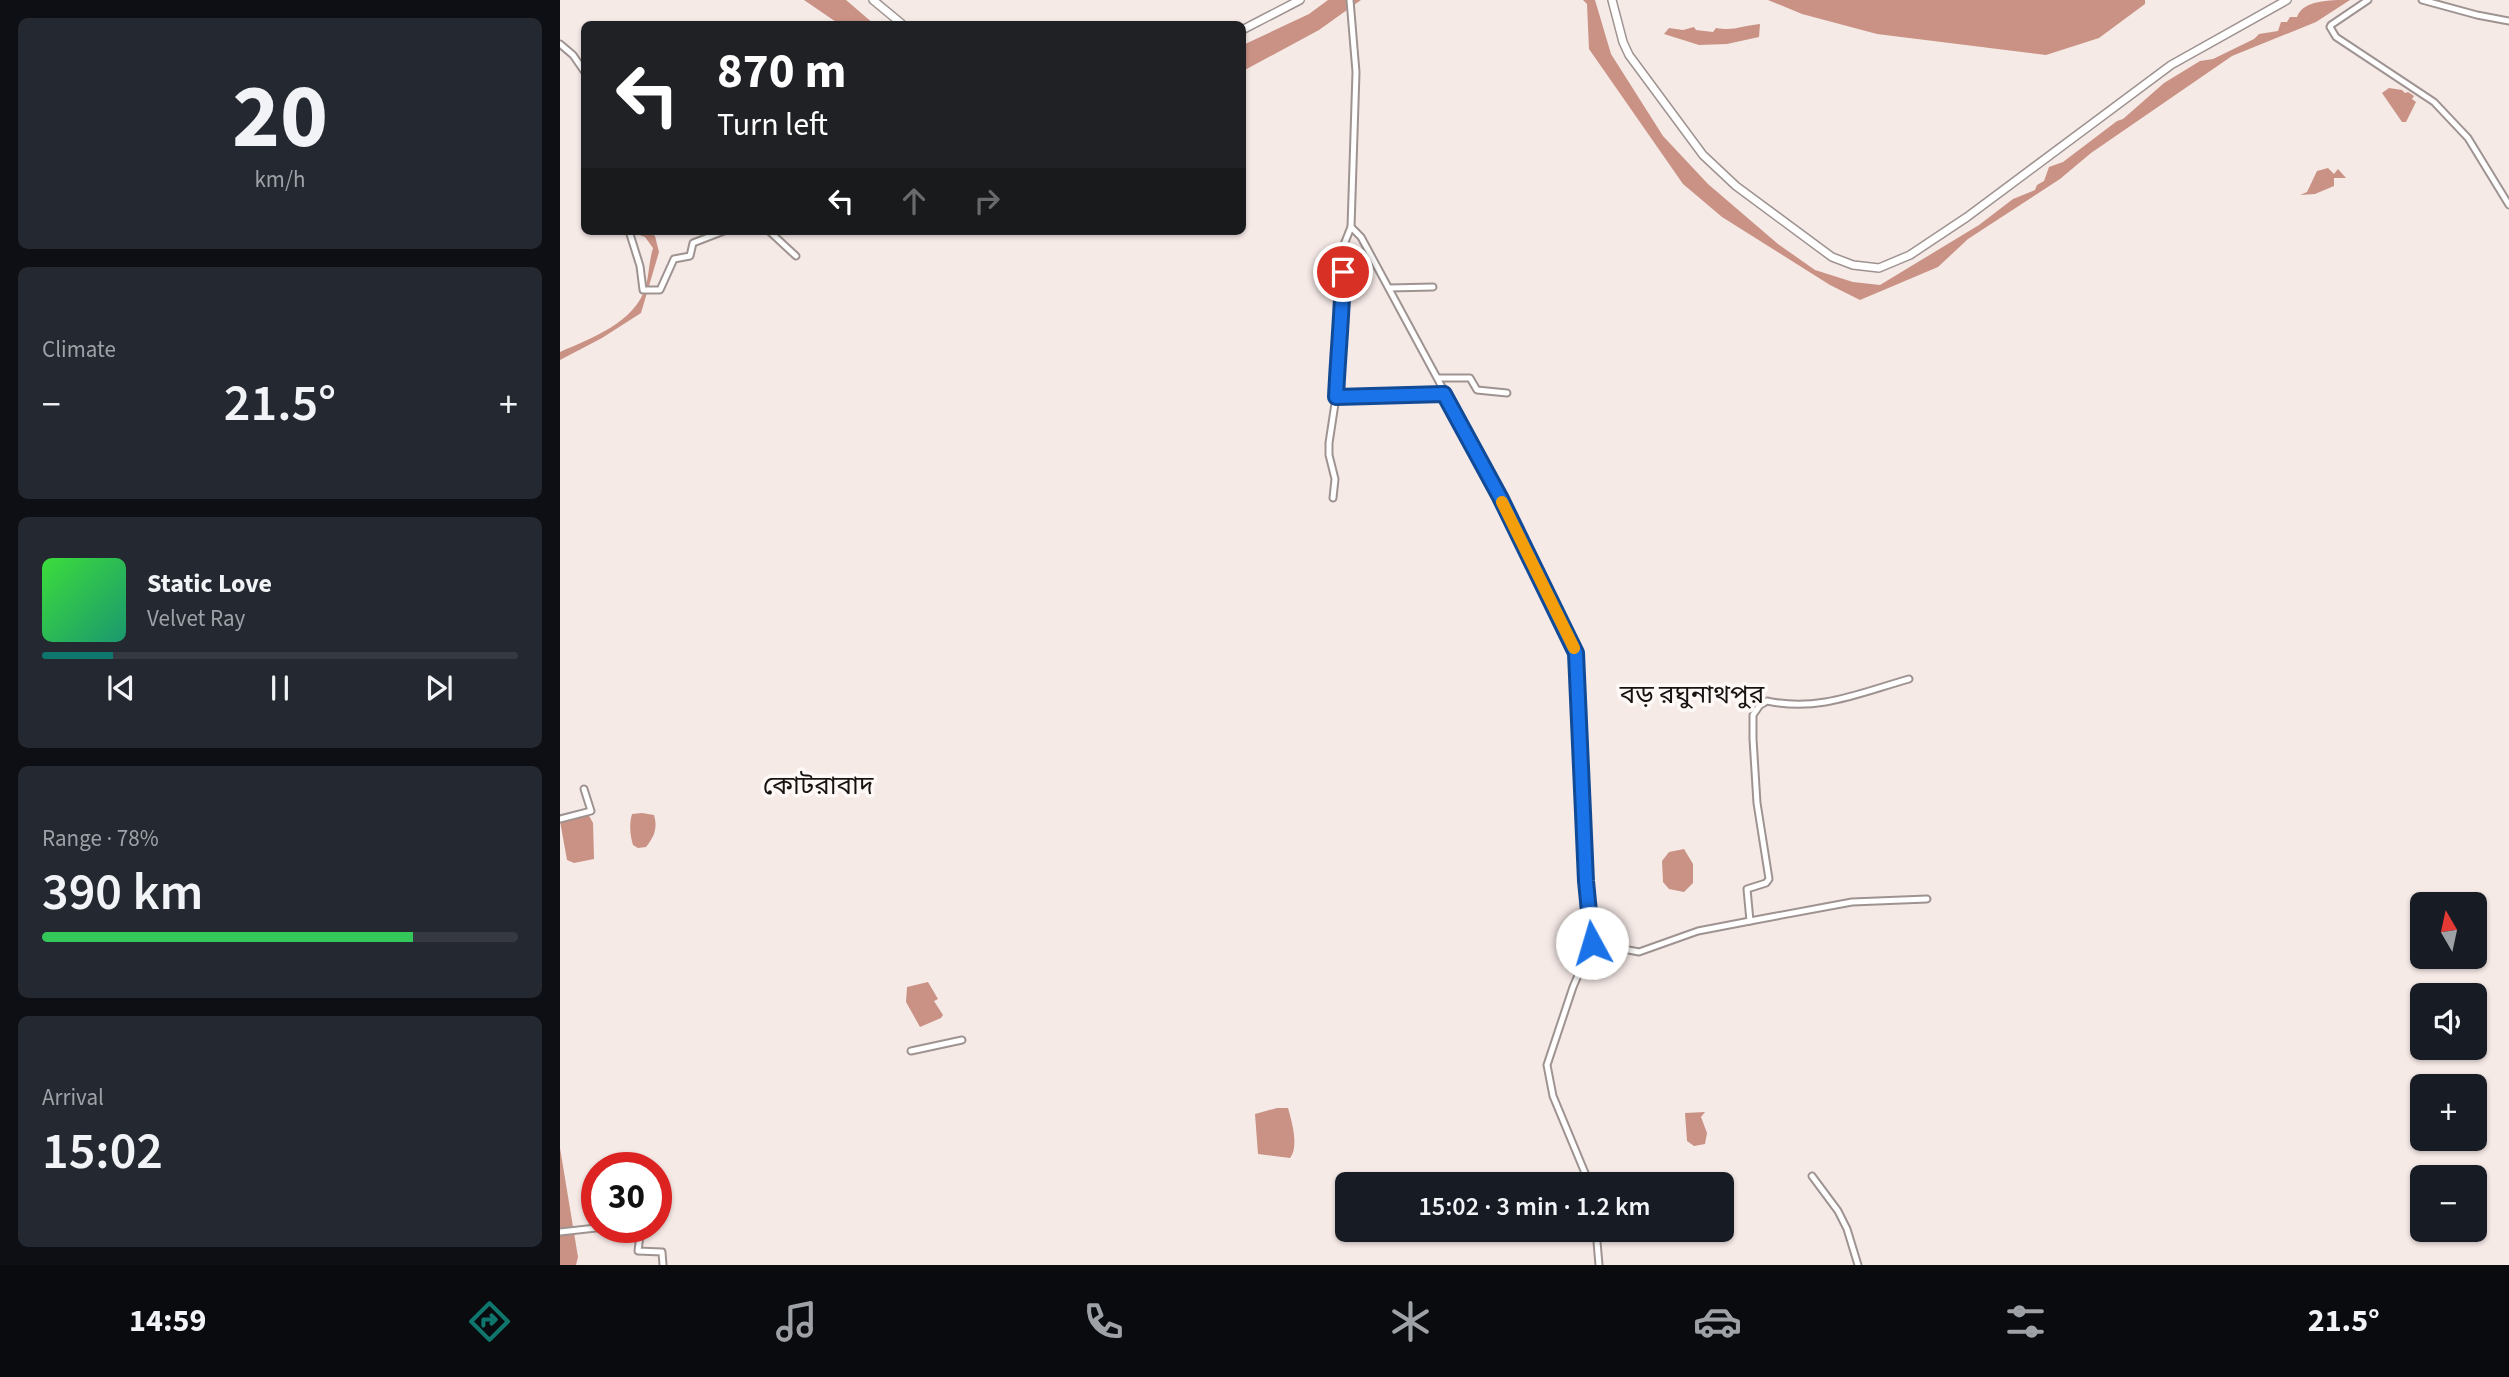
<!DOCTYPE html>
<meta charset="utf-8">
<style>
body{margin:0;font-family:"Source Sans 3","Noto Sans Bengali",sans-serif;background:#242831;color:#f1f3f6;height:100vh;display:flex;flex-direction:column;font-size:26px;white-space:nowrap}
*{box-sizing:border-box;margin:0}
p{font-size:23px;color:#9ea1a6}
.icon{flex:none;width:38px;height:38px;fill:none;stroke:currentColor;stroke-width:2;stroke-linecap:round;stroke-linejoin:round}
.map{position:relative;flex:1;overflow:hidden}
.panel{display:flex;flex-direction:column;gap:18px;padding:18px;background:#0d0f14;width:560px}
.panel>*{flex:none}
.hud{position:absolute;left:21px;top:21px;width:665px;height:214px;border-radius:10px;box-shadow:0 2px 5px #0004;background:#202124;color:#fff;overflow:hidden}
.needle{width:46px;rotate:351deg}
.fabs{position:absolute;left:1850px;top:892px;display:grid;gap:14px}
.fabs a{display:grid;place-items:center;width:77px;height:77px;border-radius:10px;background:#171b24;box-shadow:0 2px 5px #0004;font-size:35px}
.speed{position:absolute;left:21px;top:1152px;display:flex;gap:14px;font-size:35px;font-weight:700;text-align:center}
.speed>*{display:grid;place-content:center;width:91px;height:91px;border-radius:50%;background:#171b24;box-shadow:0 2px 5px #0004;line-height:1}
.speed .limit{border:10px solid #d22;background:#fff;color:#111}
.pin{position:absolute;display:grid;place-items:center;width:60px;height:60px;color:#fff;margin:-30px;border:4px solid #fff;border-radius:50%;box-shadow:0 2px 7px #0007}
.me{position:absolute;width:77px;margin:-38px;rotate:354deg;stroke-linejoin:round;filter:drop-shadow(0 0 5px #0008)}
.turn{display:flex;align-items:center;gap:24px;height:147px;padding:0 21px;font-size:32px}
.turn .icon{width:91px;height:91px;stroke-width:2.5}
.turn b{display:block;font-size:49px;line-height:60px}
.lanes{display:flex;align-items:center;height:66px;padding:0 21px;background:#0003;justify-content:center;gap:35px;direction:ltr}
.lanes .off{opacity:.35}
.big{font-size:52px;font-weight:600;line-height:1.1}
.panel .widget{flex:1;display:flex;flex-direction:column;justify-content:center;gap:10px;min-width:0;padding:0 24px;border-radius:10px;background:#242831}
.panel .dial{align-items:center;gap:0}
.dial b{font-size:91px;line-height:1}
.song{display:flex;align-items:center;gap:21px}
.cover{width:84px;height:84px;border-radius:10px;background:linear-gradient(135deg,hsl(120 70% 55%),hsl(160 70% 35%))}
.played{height:7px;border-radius:4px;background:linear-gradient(90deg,#0f766e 15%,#363941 15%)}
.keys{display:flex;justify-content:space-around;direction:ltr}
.heat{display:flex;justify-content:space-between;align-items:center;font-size:38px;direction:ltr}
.charge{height:10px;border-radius:5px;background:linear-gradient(90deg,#34c759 78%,#363941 0)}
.trip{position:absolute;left:775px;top:1172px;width:399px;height:70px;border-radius:10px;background:#171b24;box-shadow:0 2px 5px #0004;font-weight:600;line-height:70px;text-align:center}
.dock{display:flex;height:112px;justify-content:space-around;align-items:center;background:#090b0e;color:#9ea1a6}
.dock .icon{width:49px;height:49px}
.dock .selected{color:#0f766e}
.dock b{font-size:32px;color:#f1f3f6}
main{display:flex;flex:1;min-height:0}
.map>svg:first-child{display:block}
.water{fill:#c99284}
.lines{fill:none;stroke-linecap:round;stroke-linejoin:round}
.minor-casing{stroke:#9e9390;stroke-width:9}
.secondary-casing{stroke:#9e9390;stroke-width:10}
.minor{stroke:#fff;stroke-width:5}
.secondary{stroke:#fff;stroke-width:7}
.route-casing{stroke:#114b97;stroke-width:18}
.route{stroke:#1a73e8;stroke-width:12}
.slow{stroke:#f59e0b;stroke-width:12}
.labels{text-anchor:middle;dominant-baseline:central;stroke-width:7;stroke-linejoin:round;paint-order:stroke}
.quarter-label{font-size:26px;fill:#171312;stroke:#fef9f7}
</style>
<main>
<section class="panel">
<div class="widget dial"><b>20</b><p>km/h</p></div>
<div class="widget"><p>Climate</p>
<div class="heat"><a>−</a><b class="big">21.5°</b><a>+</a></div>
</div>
<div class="widget">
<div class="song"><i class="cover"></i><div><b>Static Love</b><p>Velvet Ray</p></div></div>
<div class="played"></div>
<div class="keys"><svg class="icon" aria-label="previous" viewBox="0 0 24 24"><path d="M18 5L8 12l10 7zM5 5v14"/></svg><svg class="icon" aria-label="pause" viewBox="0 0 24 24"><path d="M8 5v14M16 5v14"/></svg><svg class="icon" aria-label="next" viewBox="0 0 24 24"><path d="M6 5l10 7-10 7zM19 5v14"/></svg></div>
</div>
<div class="widget"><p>Range · 78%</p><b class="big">390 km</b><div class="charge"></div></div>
<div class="widget"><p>Arrival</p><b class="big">15:02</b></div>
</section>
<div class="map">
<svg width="1949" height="1265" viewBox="0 0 1949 1265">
<rect width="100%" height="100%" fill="#f6eae7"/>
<g class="water">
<polygon points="244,0 286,0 314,24 279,24"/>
<polygon points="768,0 801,0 759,30 683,71 683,45 749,14"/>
<path d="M 1023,0 L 1035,0 L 1051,54 L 1103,136 L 1148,184 L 1218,244 L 1255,270 L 1293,282 L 1320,285 L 1419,225 L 1453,199 L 1475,190 L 1477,185 L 1484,181 L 1489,167 L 1503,162 L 1557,121 L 1563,119 L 1604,83 L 1640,61 L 1653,59 L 1694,39 L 1699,34 L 1718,31 L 1721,22 L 1727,22 L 1730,17 L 1737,17 C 1743,0 1769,0 1790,0 L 1756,22 L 1672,56 L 1531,153 L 1500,179 L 1408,239 L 1378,267 L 1300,300 L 1270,285 L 1162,217 L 1123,184 L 1029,49 L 1027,4 Z"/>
<polygon points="1208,0 1585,0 1585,4 1539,38 1486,55 1317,34 1242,14"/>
<path d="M 1200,24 L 1199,37 L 1167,44 L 1139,45 L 1104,34 L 1109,28 L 1123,30 L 1134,27 L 1136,30 L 1153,32 L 1156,28 C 1175,31 1180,26 1200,24 Z"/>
<polygon points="1829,88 1842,90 1845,93 1848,92 1854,96 1852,99 1856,102 1846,122 1842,122 1822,93"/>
<polygon points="1768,168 1774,174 1778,169 1786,178 1774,178 1774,186 1755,194 1740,195 1747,192 1757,171"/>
<path d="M 75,231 L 87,231 L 95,236 L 99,252 L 81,313 L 42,338 L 0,360 L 0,352 C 31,338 75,323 86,286 C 89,274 89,261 93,248 L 85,237 L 77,234 Z"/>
<path d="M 82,813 L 94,815 C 98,828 94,837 86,847 L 78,848 L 73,845 C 70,835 69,824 72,814 Z"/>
<polygon points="28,814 33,823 34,859 14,863 7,860 0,821"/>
<polygon points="1124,849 1133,864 1133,883 1124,892 1109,889 1103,882 1102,861 1109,852"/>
<polygon points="368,982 378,999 374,1001 383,1015 381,1018 360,1027 346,1002 347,987"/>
<path d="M 717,1108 L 728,1108 C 732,1122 739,1147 730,1158 L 698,1154 L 695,1114 Z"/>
<polygon points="1145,1112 1141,1117 1147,1133 1145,1144 1134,1146 1127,1141 1125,1113"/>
<polygon points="0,1148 18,1257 16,1265 0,1265"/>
</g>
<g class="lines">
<defs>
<g id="minor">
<polyline points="1808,0 1771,25 1770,27 1776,37 1874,102 1908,138 1949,205"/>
<polyline points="1862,0 1917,15 1949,21"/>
<polyline points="0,44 13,55 24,71"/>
<polyline points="791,227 801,237 882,387 1016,653 1026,881 1032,943 1013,987 987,1065 993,1096 1030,1185"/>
<polyline points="69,231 80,266 83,290 100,290 114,259 130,256 133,243 164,231"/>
<polyline points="209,231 236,256"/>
<polyline points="829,288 873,287"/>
<polyline points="878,378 910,378 917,390 947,393"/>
<polyline points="776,397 884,394"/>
<polyline points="773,498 775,479 769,455 769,443 776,397 779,329 782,324 783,247 791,227 796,72 790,0"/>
<path d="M 1349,679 C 1299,693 1259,712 1207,701 L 1200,705 L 1193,715 L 1193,739 L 1197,803 L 1209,879 L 1206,883 L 1187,889 L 1190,921 L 1292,902 L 1367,899"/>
<polyline points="0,819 31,811 24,789"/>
<polyline points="1032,943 1079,952 1138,931 1190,921"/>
<polyline points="351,1051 402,1040"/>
<polyline points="1252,1176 1278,1211 1287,1229 1298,1265"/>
<polyline points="81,1227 78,1251 102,1252 103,1265"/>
<polyline points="1036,1230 1039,1265"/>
<polyline points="0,1232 45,1227"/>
</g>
<g id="secondary">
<polyline points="313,0 342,24"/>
<polyline points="1052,0 1063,42 1069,55 1143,155 1176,186 1272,257 1293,265 1319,268 1350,255 1407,217 1611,65 1727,0"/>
<polyline points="682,30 740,0"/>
</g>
</defs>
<use href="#minor" class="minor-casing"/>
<use href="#secondary" class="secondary-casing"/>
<use href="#minor" class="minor"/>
<use href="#secondary" class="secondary"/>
</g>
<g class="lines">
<defs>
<path id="route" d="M 783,272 C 782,315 778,354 776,397 L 884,394 L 940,497 L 1016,653 L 1026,881 L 1032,943"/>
</defs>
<use href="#route" class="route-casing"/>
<use href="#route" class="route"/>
<polyline class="slow" points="942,502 1014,648"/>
</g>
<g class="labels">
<g class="quarter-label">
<text x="1132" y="694">বড় রঘুনাথপুর</text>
<text x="258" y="785">কোটরাবাদ</text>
</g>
</g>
</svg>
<div class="fabs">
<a><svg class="needle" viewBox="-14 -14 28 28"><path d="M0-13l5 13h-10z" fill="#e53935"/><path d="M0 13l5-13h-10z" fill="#9ea1a6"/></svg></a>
<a><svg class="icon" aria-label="sound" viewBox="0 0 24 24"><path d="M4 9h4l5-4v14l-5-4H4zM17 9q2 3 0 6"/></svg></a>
<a>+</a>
<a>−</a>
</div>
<div class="speed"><div class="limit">30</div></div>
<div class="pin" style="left:783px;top:272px;background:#d93025"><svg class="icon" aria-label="arrive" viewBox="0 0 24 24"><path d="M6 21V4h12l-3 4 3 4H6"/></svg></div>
<svg class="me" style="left:1032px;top:943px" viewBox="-20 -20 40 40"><circle r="19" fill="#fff"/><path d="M0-13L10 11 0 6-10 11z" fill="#1a73e8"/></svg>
<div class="trip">15:02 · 3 min · 1.2 km</div>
<div class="hud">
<div class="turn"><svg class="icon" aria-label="left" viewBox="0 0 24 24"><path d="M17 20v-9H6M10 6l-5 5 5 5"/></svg><div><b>870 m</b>Turn left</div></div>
<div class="lanes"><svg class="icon" aria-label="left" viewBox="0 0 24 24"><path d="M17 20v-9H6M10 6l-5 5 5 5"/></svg><svg class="icon off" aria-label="ahead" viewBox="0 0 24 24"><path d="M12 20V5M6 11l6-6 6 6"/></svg><svg class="icon off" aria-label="right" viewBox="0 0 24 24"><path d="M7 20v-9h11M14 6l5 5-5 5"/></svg></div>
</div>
</div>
</main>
<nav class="dock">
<b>14:59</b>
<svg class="icon selected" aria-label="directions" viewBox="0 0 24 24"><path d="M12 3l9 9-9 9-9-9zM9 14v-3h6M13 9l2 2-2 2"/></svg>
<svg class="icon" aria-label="music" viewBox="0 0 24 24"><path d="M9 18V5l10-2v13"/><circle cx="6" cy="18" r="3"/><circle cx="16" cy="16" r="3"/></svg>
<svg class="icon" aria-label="phone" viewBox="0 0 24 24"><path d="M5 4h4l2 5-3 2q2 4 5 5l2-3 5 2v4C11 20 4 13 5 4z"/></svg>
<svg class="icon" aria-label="climate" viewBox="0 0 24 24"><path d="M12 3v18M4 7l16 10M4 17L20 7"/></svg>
<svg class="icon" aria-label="car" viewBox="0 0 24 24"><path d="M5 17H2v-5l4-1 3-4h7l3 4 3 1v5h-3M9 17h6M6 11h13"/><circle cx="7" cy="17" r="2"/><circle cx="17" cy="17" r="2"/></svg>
<svg class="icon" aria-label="filters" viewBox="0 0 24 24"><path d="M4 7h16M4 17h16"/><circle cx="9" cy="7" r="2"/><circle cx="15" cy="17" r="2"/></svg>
<b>21.5°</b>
</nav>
